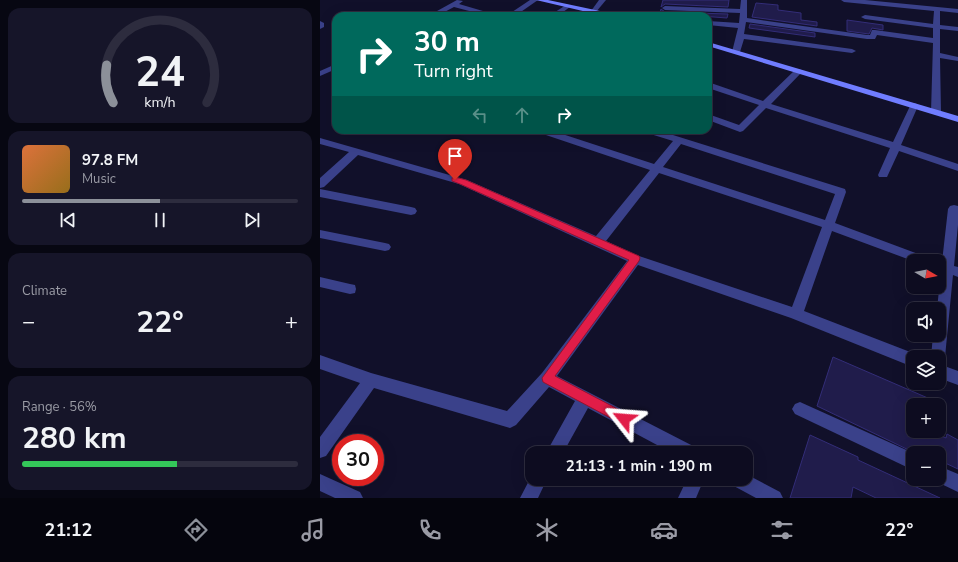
<!DOCTYPE html>
<meta charset="utf-8">
<style>
body{margin:0;font-family:"Nunito Sans",sans-serif;background:#161529;color:#f1f3f6;height:100vh;display:flex;flex-direction:column;font-size:15px;white-space:nowrap}
*{box-sizing:border-box;margin:0}
p{font-size:13px;color:#9a9ba5}
.icon{flex:none;width:22px;height:22px;fill:none;stroke:currentColor;stroke-width:2;stroke-linecap:round;stroke-linejoin:round}
.map{position:relative;flex:1;overflow:hidden}
.details{display:flex;flex-direction:column;gap:8px;padding:8px;background:#070712;width:320px}
.details>*{flex:none}
.hud{position:absolute;left:12px;top:12px;width:380px;height:122px;border-radius:12px;box-shadow:0 4px 16px #0002,0 0 0 1px #2d2c3e;background:#00695c;color:#fff;overflow:hidden}
.needle{width:26px;rotate:100deg}
.controls{position:absolute;left:586px;top:254px;display:grid;gap:8px}
.controls a{display:grid;place-items:center;width:40px;height:40px;border-radius:8px;background:#0d0c20;box-shadow:0 4px 16px #0002,0 0 0 1px #2d2c3e;font-size:20px}
.speed{position:absolute;left:12px;top:434px;display:flex;gap:8px;font-size:20px;font-weight:700;text-align:center}
.speed>*{display:grid;place-content:center;width:52px;height:52px;border-radius:50%;background:#0d0c20;box-shadow:0 4px 16px #0002,0 0 0 1px #2d2c3e;line-height:1}
.speed .limit{border:6px solid #d22;background:#fff;color:#111}
.pin{position:absolute;display:grid;place-items:center;width:34px;height:34px;color:#fff;margin:-41px -17px;border-radius:50% 50% 50% 0;rotate:-45deg;box-shadow:0 0 4px #0007}
.pin .icon{rotate:45deg}
.me{position:absolute;width:44px;margin:-22px;rotate:298deg;stroke-linejoin:round;filter:drop-shadow(0 0 3px #0008)}
.turn{display:flex;align-items:center;gap:14px;height:84px;padding:0 16px;font-size:18px}
.turn .icon{width:52px;height:52px;stroke-width:2.5}
.turn b{display:block;font-size:28px;line-height:34px}
.lanes{display:flex;align-items:center;height:38px;padding:0 16px;background:#0003;justify-content:center;gap:20px;direction:ltr}
.lanes .off{opacity:.35}
.big{font-size:30px;font-weight:700;line-height:1.1}
.details .tile{flex:1;display:flex;flex-direction:column;justify-content:center;gap:6px;min-width:0;padding:0 14px;border-radius:12px;background:#161529}
.details .dial{align-items:center;gap:0}
.dial svg{height:104px;overflow:visible;fill:none;stroke:#2d2c3e;stroke-width:7;stroke-linecap:round;text-anchor:middle}
.dial text{fill:#f1f3f6;stroke:none}
.song{display:flex;align-items:center;gap:12px}
.cover{width:48px;height:48px;border-radius:6px;background:linear-gradient(135deg,hsl(20 70% 55%),hsl(40 70% 35%))}
.played{height:4px;border-radius:2px;background:linear-gradient(90deg,#8c9099 50%,#2d2c3e 50%)}
.keys{display:flex;justify-content:space-around;direction:ltr}
.heat{display:flex;justify-content:space-between;align-items:center;font-size:22px;direction:ltr}
.charge{height:6px;border-radius:3px;background:linear-gradient(90deg,#34c759 56%,#2d2c3e 0)}
.trip{position:absolute;left:205px;top:446px;width:228px;height:40px;border-radius:12px;background:#0d0c20;box-shadow:0 4px 16px #0002,0 0 0 1px #2d2c3e;font-weight:700;line-height:40px;text-align:center}
.menu{display:flex;height:64px;justify-content:space-around;align-items:center;background:#05050d;color:#9a9ba5}
.menu .icon{width:28px;height:28px}
.menu .current{color:#8c9099}
.menu b{font-size:18px;color:#f1f3f6}
main{display:flex;flex:1;min-height:0}
.map>svg:first-child{display:block}
.building{fill:#201c4b;stroke:#332d78}
.lines{fill:none;stroke-linecap:round;stroke-linejoin:round}
.street{fill:#3a418a;fill-rule:evenodd}
.secondary{fill:#707dff;fill-rule:evenodd}
.route{fill:#e11d48;stroke:#92132f}
</style>
<main>
<section class="details">
<div class="tile dial"><svg viewBox="0 0 100 80">
<path d="M14 69A42 42 0 1 1 86 69"/>
<path d="M14 69A42 42 0 0 1 9 40" stroke="#8c9099"/>
<text x="50" y="56" font-size="32" font-weight="700">24</text>
<text x="50" y="72" font-size="11">km/h</text>
</svg></div>
<div class="tile">
<div class="song"><i class="cover"></i><div><b>97.8 FM</b><p>Music</p></div></div>
<div class="played"></div>
<div class="keys"><svg class="icon" aria-label="previous" viewBox="0 0 24 24"><path d="M18 5L8 12l10 7zM5 5v14"/></svg><svg class="icon" aria-label="pause" viewBox="0 0 24 24"><path d="M8 5v14M16 5v14"/></svg><svg class="icon" aria-label="next" viewBox="0 0 24 24"><path d="M6 5l10 7-10 7zM19 5v14"/></svg></div>
</div>
<div class="tile"><p>Climate</p>
<div class="heat"><a>−</a><b class="big">22°</b><a>+</a></div>
</div>
<div class="tile"><p>Range · 56%</p><b class="big">280 km</b><div class="charge"></div></div>
</section>
<div class="map">
<svg width="638" height="498" viewBox="0 0 638 498">
<rect width="100%" height="100%" fill="#11102a"/>
<g class="building">
<polygon points="343,0 409,0 408,7 345,4 341,7"/>
<polygon points="436,3 458,5 458,10 481,13 481,20 497,22 497,26 432,17"/>
<polygon points="341,9 345,12 408,14 407,18 354,14 354,16 339,16"/>
<polygon points="527,20 563,25 563,30 552,28 549,34 527,31"/>
<polygon points="430,24 495,33 495,37 429,28"/>
<polygon points="513,357 624,405 593,405 593,431 611,431 626,438 627,434 638,440 638,469 623,462 624,453 595,453 497,406"/>
<polygon points="490,435 538,457 538,460 620,498 556,498 533,487 531,498 470,498"/>
</g>
<g class="lines">
<g class="street">
<polygon points="137,0 143,1 139,4 180,16 168,16 134,7 117,16 108,16"/>
<polygon points="210,0 218,0 195,16 186,16"/>
<polygon points="279,0 286,0 276,12 272,12 271,11"/>
<polygon points="421,0 427,0 427,18 547,35 550,35 552,30 555,30 613,38 613,28 545,19 541,17 545,15 613,24 614,11 524,2 521,0 545,0 638,9 638,13 620,11 620,25 638,27 638,31 620,29 620,53 638,57 638,61 620,58 621,112 616,115 611,112 613,43 557,35 555,39 547,39 426,22 424,34 532,49 536,51 532,53 424,39 420,52 416,54 412,52 418,28 388,25 388,21 419,23 420,13 345,10 342,8 345,6 420,9"/>
<polygon points="246,5 251,6 238,16 229,16"/>
<polygon points="0,21 4,23 4,27 0,29"/>
<polygon points="16,64 16,69 0,76 0,71"/>
<polygon points="476,69 479,69 483,71 451,104 573,142 590,106 594,103 597,104 598,106 581,145 638,164 638,171 579,151 567,177 559,177 558,175 570,148 446,108 423,131 420,132 388,120 388,114 419,125 439,105 388,88 388,82 443,101"/>
<path d="M 215,130 L 230,130 L 334,164 L 353,141 L 324,132 L 322,130 L 337,130 L 525,189 L 526,192 L 515,223 L 609,258 L 611,261 L 593,261 L 512,231 L 484,311 L 598,355 L 599,357 L 593,357 L 593,367 L 471,318 L 318,265 L 237,376 L 375,447 L 377,453 L 352,453 L 268,408 L 243,453 L 226,453 L 255,401 L 229,387 L 196,425 L 190,428 L 54,388 L 6,456 L 0,458 L 0,437 L 40,383 L 0,369 L 0,355 L 51,373 L 187,411 L 222,373 L 307,261 L 139,184 L 38,155 L 4,187 L 0,188 L 0,178 L 29,152 L 0,144 L 0,138 L 147,180 L 276,236 L 330,170 L 217,132 ZM 361,144 L 515,194 L 505,220 L 343,167 ZM 339,173 L 502,227 L 472,307 L 319,256 L 286,241 Z"/>
<polygon points="0,189 91,207 95,208 97,211 95,214 91,215 0,197"/>
<polygon points="634,205 638,206 638,225 634,266 638,267 638,277 633,275 625,357 623,362 619,363 619,357 611,357 613,335 619,335 619,309 617,309 621,271 619,271 619,261 622,262 628,209 630,206"/>
<polygon points="0,230 65,243 69,244 71,247 69,250 65,251 0,238"/>
<polygon points="0,277 30,284 35,285 36,289 35,293 30,294 0,287"/>
<polygon points="619,364 638,371 638,385 619,378"/>
<polygon points="480,402 593,453 593,470 475,414 472,409 475,404"/>
<polygon points="619,466 638,474 638,492 613,480 619,479"/>
<polygon points="0,474 40,492 43,498 15,498 0,491"/>
<polygon points="426,474 460,492 463,498 436,498 412,485 410,479 426,479"/>
<polygon points="212,475 212,479 227,479 218,498 200,498"/>
<polygon points="367,479 384,479 376,498 358,498"/>
</g>
<g class="secondary">
<polygon points="216,0 228,0 294,14 298,16 284,16"/>
<polygon points="388,42 638,116 638,122 388,46"/>
</g>
</g>
<polygon class="route" points="135,177 146,180 319,256 320,258 319,261 235,376 309,415 310,419 309,423 304,425 300,423 223,382 222,378 309,260 140,184 132,181 132,178"/>
</svg>
<div class="controls">
<a><svg class="needle" viewBox="-14 -14 28 28"><path d="M0-13l5 13h-10z" fill="#e53935"/><path d="M0 13l5-13h-10z" fill="#9a9ba5"/></svg></a>
<a><svg class="icon" aria-label="sound" viewBox="0 0 24 24"><path d="M4 9h4l5-4v14l-5-4H4zM17 9q2 3 0 6"/></svg></a>
<a><svg class="icon" aria-label="layers" viewBox="0 0 24 24"><path d="M12 4l9 5-9 5-9-5zM3 14l9 5 9-5"/></svg></a>
<a>+</a>
<a>−</a>
</div>
<div class="speed"><div class="limit">30</div></div>
<div class="pin" style="left:135px;top:180px;background:#d93025"><svg class="icon" aria-label="arrive" viewBox="0 0 24 24"><path d="M6 21V4h12l-3 4 3 4H6"/></svg></div>
<svg class="me" style="left:304px;top:419px" viewBox="-20 -20 40 40"><path d="M0-17L14 15 0 8-14 15z" fill="#e11d48" stroke="#fff" stroke-width="4"/></svg>
<div class="trip">21:13 · 1 min · 190 m</div>
<div class="hud">
<div class="turn"><svg class="icon" aria-label="right" viewBox="0 0 24 24"><path d="M7 20v-9h11M14 6l5 5-5 5"/></svg><div><b>30 m</b>Turn right</div></div>
<div class="lanes"><svg class="icon off" aria-label="left" viewBox="0 0 24 24"><path d="M17 20v-9H6M10 6l-5 5 5 5"/></svg><svg class="icon off" aria-label="ahead" viewBox="0 0 24 24"><path d="M12 20V5M6 11l6-6 6 6"/></svg><svg class="icon" aria-label="right" viewBox="0 0 24 24"><path d="M7 20v-9h11M14 6l5 5-5 5"/></svg></div>
</div>
</div>
</main>
<nav class="menu">
<b>21:12</b>
<svg class="icon current" aria-label="directions" viewBox="0 0 24 24"><path d="M12 3l9 9-9 9-9-9zM9 14v-3h6M13 9l2 2-2 2"/></svg>
<svg class="icon" aria-label="music" viewBox="0 0 24 24"><path d="M9 18V5l10-2v13"/><circle cx="6" cy="18" r="3"/><circle cx="16" cy="16" r="3"/></svg>
<svg class="icon" aria-label="phone" viewBox="0 0 24 24"><path d="M5 4h4l2 5-3 2q2 4 5 5l2-3 5 2v4C11 20 4 13 5 4z"/></svg>
<svg class="icon" aria-label="climate" viewBox="0 0 24 24"><path d="M12 3v18M4 7l16 10M4 17L20 7"/></svg>
<svg class="icon" aria-label="car" viewBox="0 0 24 24"><path d="M5 17H2v-5l4-1 3-4h7l3 4 3 1v5h-3M9 17h6M6 11h13"/><circle cx="7" cy="17" r="2"/><circle cx="17" cy="17" r="2"/></svg>
<svg class="icon" aria-label="filters" viewBox="0 0 24 24"><path d="M4 7h16M4 17h16"/><circle cx="9" cy="7" r="2"/><circle cx="15" cy="17" r="2"/></svg>
<b>22°</b>
</nav>
